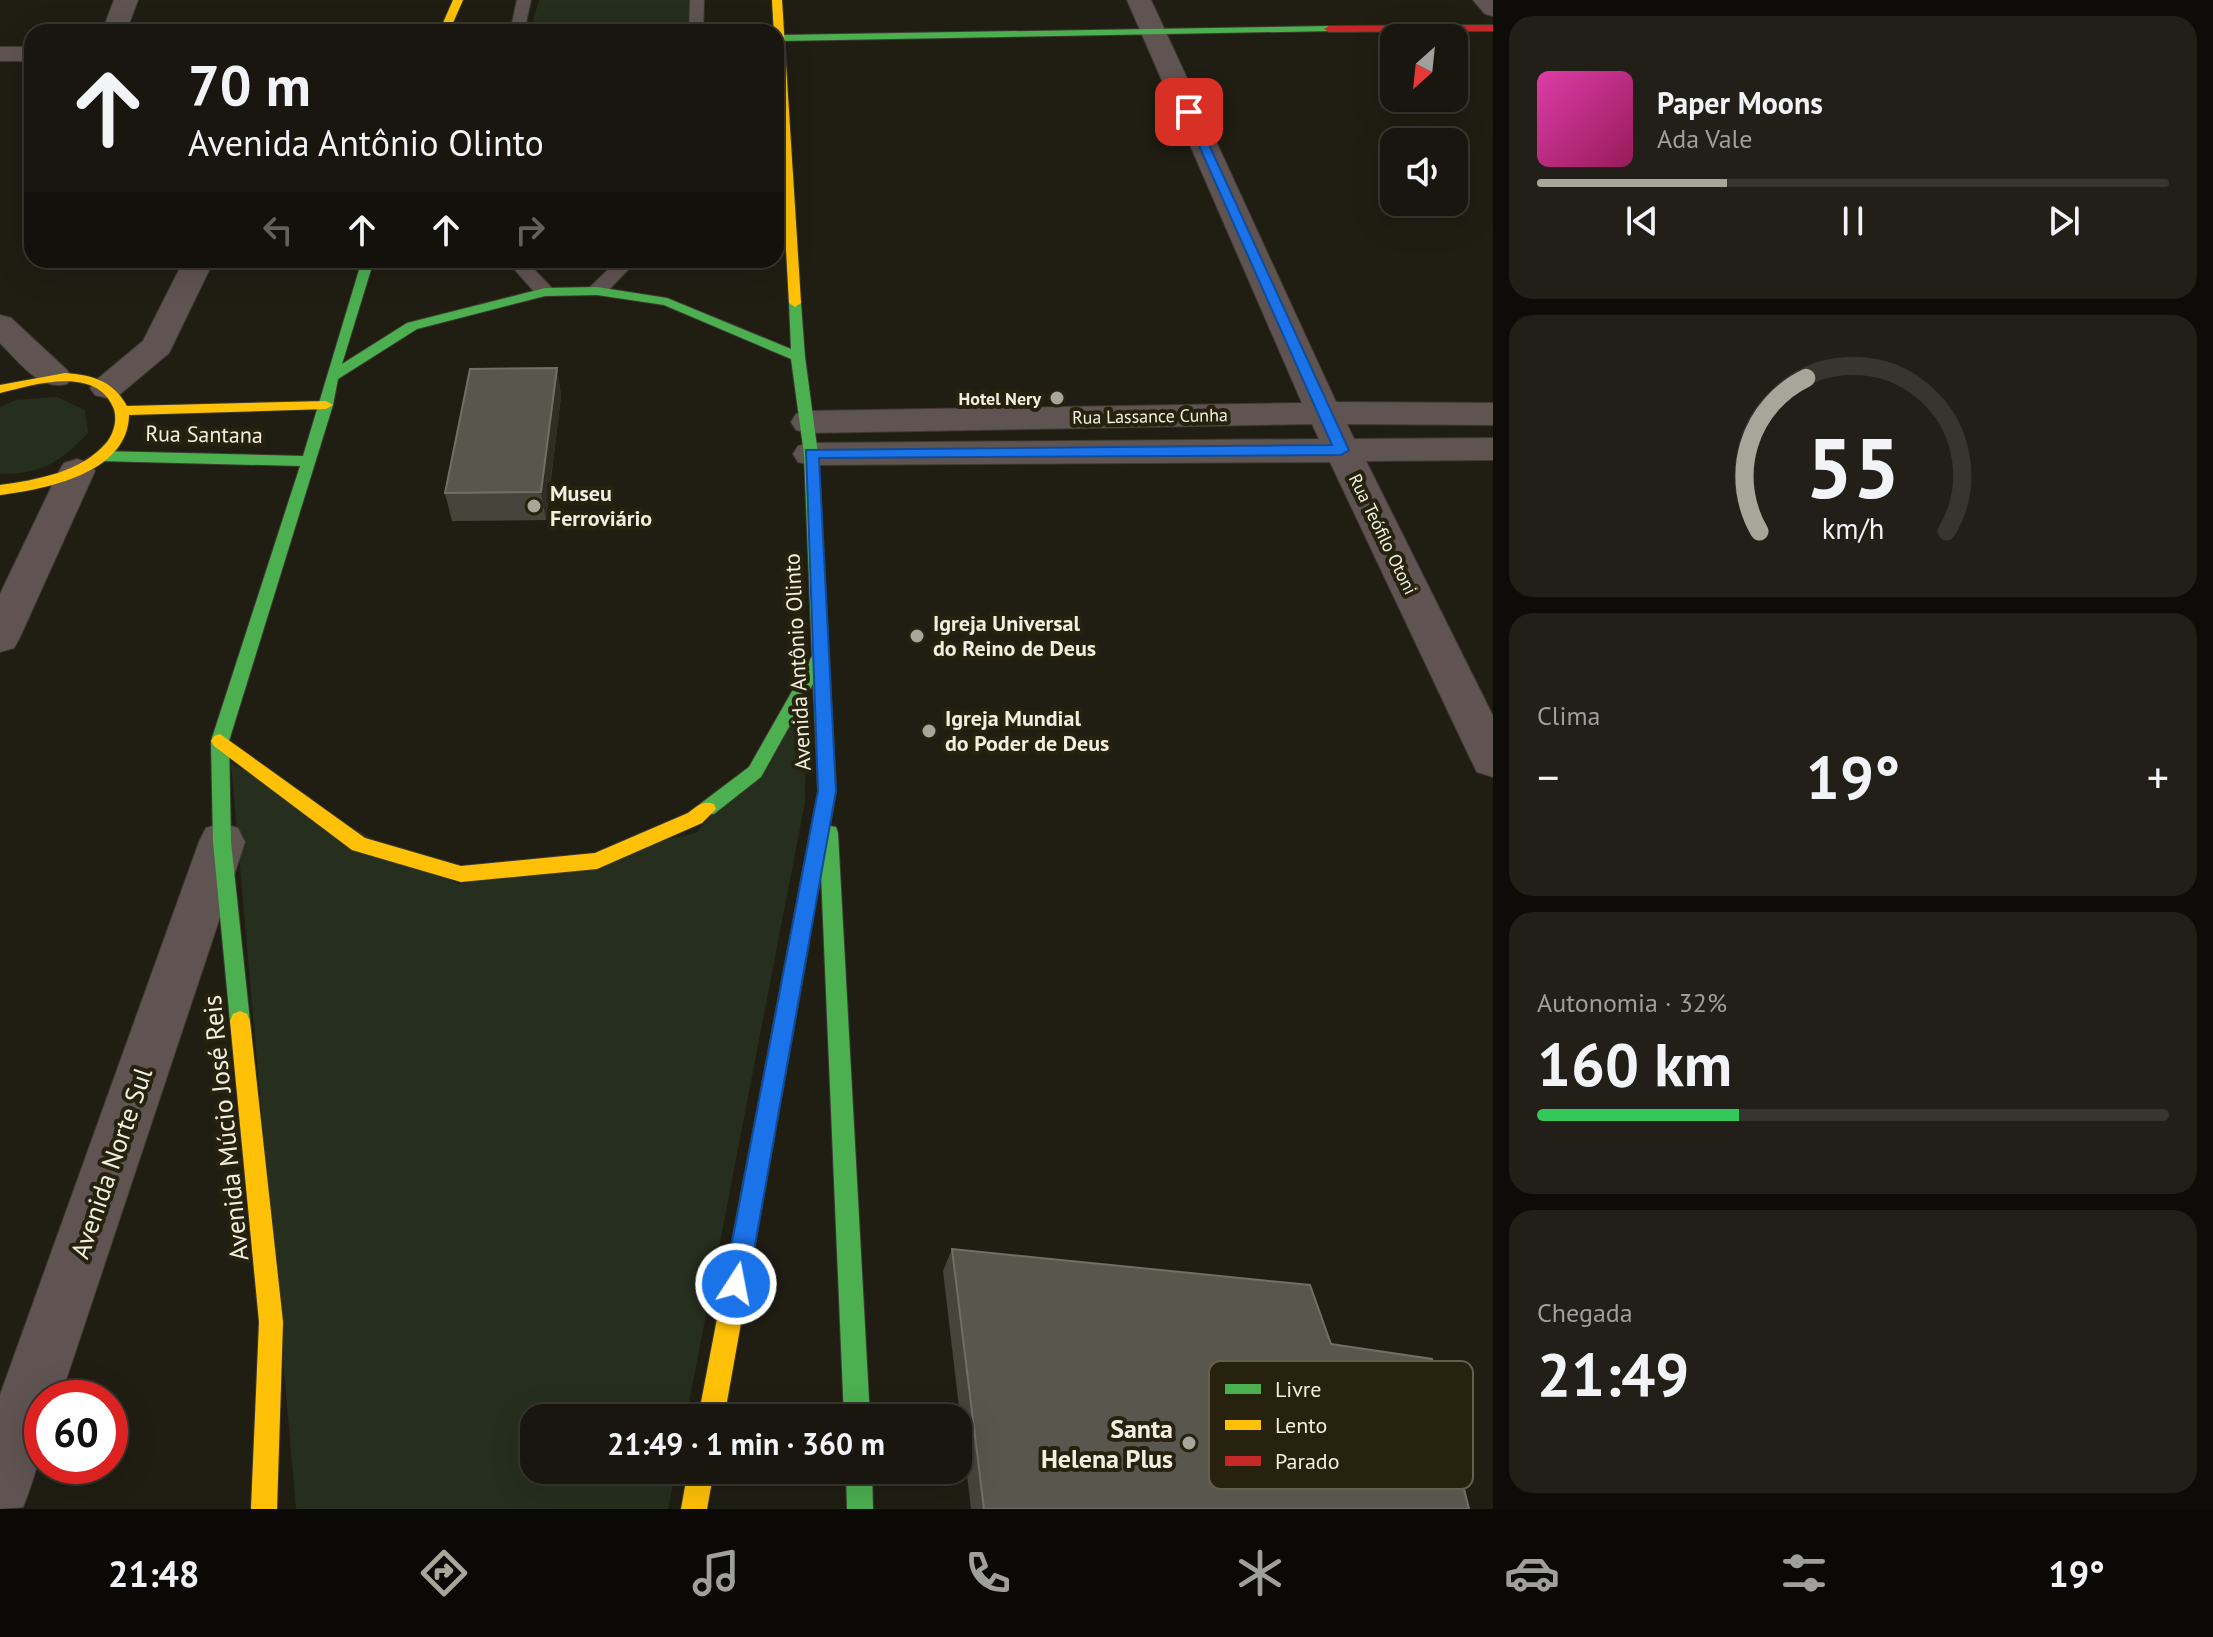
<!DOCTYPE html>
<html lang="pt">
<meta charset="utf-8">
<style>
body{margin:0;font-family:"PT Sans",sans-serif;background:#211f17;color:#f1f3f6;height:100vh;display:flex;flex-direction:column;font-size:30px;white-space:nowrap}
*{box-sizing:border-box;margin:0}
p{font-size:26px;color:#9f9f9e}
.icon{flex:none;width:44px;height:44px;fill:none;stroke:currentColor;stroke-width:2;stroke-linecap:round;stroke-linejoin:round}
.map{position:relative;flex:1;overflow:hidden}
.drawer{display:flex;flex-direction:column;gap:16px;padding:16px;background:#0d0c08;width:720px}
.drawer>*{flex:none}
.guide{position:absolute;left:24px;top:24px;width:760px;height:244px;border-radius:24px;box-shadow:0 8px 32px #0002,0 0 0 2px #36352e;background:#18160e;color:#f1f3f6;overflow:hidden}
.needle{width:52px;rotate:207deg}
.fabs{position:absolute;left:1380px;top:24px;display:grid;gap:16px}
.fabs a{display:grid;place-items:center;width:88px;height:88px;border-radius:16px;background:#18160e;box-shadow:0 8px 32px #0002,0 0 0 2px #36352e;font-size:40px}
.speed{position:absolute;left:24px;top:1380px;display:flex;gap:16px;font-size:40px;font-weight:700;text-align:center}
.speed>*{display:grid;place-content:center;width:104px;height:104px;border-radius:50%;background:#18160e;box-shadow:0 8px 32px #0002,0 0 0 2px #36352e;line-height:1}
.speed .limit{border:12px solid #d22;background:#fff;color:#111}
.pin{position:absolute;display:grid;place-items:center;width:68px;height:68px;color:#fff;margin:-34px;border-radius:16px;box-shadow:0 4px 12px #0006}
.me{position:absolute;width:88px;margin:-44px;rotate:11deg;stroke-linejoin:round;filter:drop-shadow(0 0 6px #0008)}
.turn{display:flex;align-items:center;gap:28px;height:168px;padding:0 32px;font-size:36px}
.turn .icon{width:104px;height:104px;stroke-width:2.5}
.turn b{display:block;font-size:56px;line-height:68px}
.lanes{display:flex;align-items:center;height:76px;padding:0 32px;background:#0003;justify-content:center;gap:40px;direction:ltr}
.lanes .off{opacity:.35}
.big{font-size:60px;font-weight:600;line-height:1.1}
.drawer .widget{flex:1;display:flex;flex-direction:column;justify-content:center;gap:12px;min-width:0;padding:0 28px;border-radius:24px;background:#211f17}
.drawer .dial{align-items:center;gap:0}
.dial svg{height:208px;overflow:visible;fill:none;stroke:#36352e;stroke-width:7;stroke-linecap:round;text-anchor:middle}
.dial text{fill:#f1f3f6;stroke:none}
.song{display:flex;align-items:center;gap:24px}
.cover{width:96px;height:96px;border-radius:12px;background:linear-gradient(135deg,hsl(320 70% 55%),hsl(330 70% 35%))}
.played{height:8px;border-radius:4px;background:linear-gradient(90deg,#a8a69a 30%,#36352e 30%)}
.keys{display:flex;justify-content:space-around;direction:ltr}
.heat{display:flex;justify-content:space-between;align-items:center;font-size:44px;direction:ltr}
.charge{height:12px;border-radius:6px;background:linear-gradient(90deg,#34c759 32%,#36352e 0)}
.trip{position:absolute;left:520px;top:1404px;width:452px;height:80px;border-radius:24px;background:#18160e;box-shadow:0 8px 32px #0002,0 0 0 2px #36352e;font-weight:600;line-height:80px;text-align:center}
.tab-bar{display:flex;height:128px;justify-content:space-around;align-items:center;background:#0a0906;color:#9f9f9e}
.tab-bar .icon{width:56px;height:56px}
.tab-bar .current{color:#a8a69a}
.tab-bar b{font-size:36px;color:#f1f3f6}
main{display:flex;flex:1;min-height:0}
.map>svg:first-child{display:block}
.green{fill:#262f1e}
.lines{fill:none;stroke-linecap:round;stroke-linejoin:round}
.lane-casing{stroke:#3d3a31;stroke-width:2}
.street-casing{stroke:#3d3a31;stroke-width:2}
.fast-casing{stroke:#3d3a31;stroke-width:2}
.slow-casing{stroke:#3d3a31;stroke-width:2}
.jam-casing{stroke:#3d3a31;stroke-width:2}
.lane{fill:#605452;fill-rule:evenodd}
.street{fill:#605452;fill-rule:evenodd}
.fast{fill:#4caf50;fill-rule:evenodd}
.slow{fill:#ffc107;fill-rule:evenodd}
.jam{fill:#c62828;fill-rule:evenodd}
.wall{fill:#47453b}
.shaded-wall{fill:#302e23}
.building{fill:#59574d;stroke:#716f64;stroke-width:2}
.route{fill:#1a73e8;stroke:#114b97;stroke-width:2}
.poi-dot{fill:#a8a69a;stroke:#26220d;stroke-width:3}
.labels{text-anchor:middle;dominant-baseline:central;stroke-width:8;stroke-linejoin:round;paint-order:stroke}
.far-poi-label{font-size:18px;font-weight:bold;fill:#f2efe2;stroke:#26220d;text-anchor:end}
.far-street-label{font-size:18px;fill:#f2efe2;stroke:#26220d}
.street-label{font-size:22px;fill:#f2efe2;stroke:#26220d}
.poi-label{font-size:22px;font-weight:bold;fill:#f2efe2;stroke:#26220d;text-anchor:start}
.near-street-label{font-size:26px;fill:#f2efe2;stroke:#26220d}
.near-poi-label{font-size:26px;font-weight:bold;fill:#f2efe2;stroke:#26220d;text-anchor:end}
.key{fill:#26220d;stroke:#63604d;stroke-width:2}
.key-label{font-size:22px;fill:#f2efe2}
</style>
<main>
<div class="map">
<svg width="1493" height="1509" viewBox="0 0 1493 1509">
<rect width="100%" height="100%" fill="#201e13"/>
<g class="green">
<polygon points="539,0 689,0 688,32 530,32"/>
<path d="M 57,397 L 85,410 L 88,433 C 60,462 42,474 0,474 L 0,407 L 16,400 Z"/>
<polygon points="806,703 805,802 686,1418 534,1418 534,1470 676,1470 668,1509 296,1509 231,763 458,884 696,833"/>
</g>
<g class="lines">
<defs>
<g id="lane">
<polygon points="517,0 531,0 524,32 510,32"/>
<polygon points="690,0 704,0 703,32 689,32"/>
<polygon points="506,260 525,260 552,288 554,292 552,296 538,296"/>
<polygon points="618,260 637,260 604,295 590,295 588,291 590,287"/>
</g>
<g id="street">
<polygon points="114,0 138,0 126,32 102,32"/>
<polygon points="1127,0 1151,0 1336,402 1493,403 1493,425 1347,424 1354,439 1493,438 1493,460 1366,461 1493,716 1493,777 1477,772 1471,760 1330,462 811,465 798,462 793,454 798,446 811,443 1319,439 1312,424 808,433 796,430 791,422 796,414 808,411 1302,403"/>
<polygon points="1473,0 1493,0 1493,16 1485,14"/>
<rect x="0" y="47" width="32" height="14"/>
<polygon points="184,260 214,260 169,353 119,395 107,398 95,395 90,388 95,381 143,341"/>
<path d="M 0,315 L 11,318 L 67,370 L 72,377 L 67,384 C 38,391 19,361 0,343 Z"/>
<polygon points="77,459 90,463 95,471 20,637 14,648 0,652 0,594 59,471 64,463"/>
<path d="M 222,823 L 238,828 L 245,842 L 60,1398 L 42,1398 C 42,1446 41,1462 23,1507 L 0,1509 L 0,1395 L 199,842 L 206,828 Z"/>
</g>
<g id="fast">
<polygon points="1329,26 1334,29 1333,31 781,41 776,38 781,35"/>
<polygon points="362,260 374,260 342,364 407,323 545,288 597,287 667,298 791,349 789,303 795,299 801,303 805,357 818,454 836,791 830,826 836,827 838,833 870,1418 844,1418 821,874 806,949 799,952 792,949 789,943 818,791 813,684 761,777 714,814 700,814 698,809 700,804 749,767 812,656 804,454 791,359 664,305 597,295 545,296 417,329 338,379 333,405 229,741 231,842 250,1021 247,1028 240,1031 233,1028 230,1021 213,842 211,741 300,466 99,461 92,456 99,451 303,456"/>
<polygon points="846,1470 872,1470 873,1509 847,1509"/>
</g>
<g id="slow">
<polygon points="453,0 463,0 449,32 439,32"/>
<polygon points="772,0 782,0 801,303 795,307 789,303"/>
<path d="M 65,373 C 93,375 113,381 127,406 L 326,401 L 333,405 L 326,409 L 129,415 C 128,474 45,489 0,495 L 0,485 C 37,480 82,472 107,442 C 114,433 118,418 113,407 C 95,365 32,385 0,393 L 0,385 Z"/>
<path d="M 220,734 L 365,838 L 461,866 L 595,853 L 688,813 C 697,806 703,800 714,804 L 716,809 L 702,823 L 597,869 L 461,882 L 352,850 L 214,746 L 211,741 L 214,736 Z"/>
<polygon points="799,934 806,937 809,943 724,1418 698,1418 789,943 792,937"/>
<polygon points="240,1011 247,1014 250,1021 283,1322 277,1509 251,1509 259,1322 230,1021 233,1014"/>
<polygon points="688,1470 714,1470 707,1509 681,1509"/>
</g>
<polygon id="jam" points="1493,25 1493,31 1329,32 1324,29 1329,26"/>
</defs>
<use href="#lane" class="lane-casing"/>
<use href="#street" class="street-casing"/>
<use href="#fast" class="fast-casing"/>
<use href="#slow" class="slow-casing"/>
<use href="#jam" class="jam-casing"/>
<use href="#lane" class="lane"/>
<use href="#street" class="street"/>
<use href="#fast" class="fast"/>
<use href="#slow" class="slow"/>
<use href="#jam" class="jam"/>
</g>
<g class="wall">
<polygon points="557,368 561,396 546,520 452,521 445,493"/>
<polygon points="952,1249 1331,1344 1469,1509 971,1509 943,1271"/>
</g>
<polygon class="shaded-wall" points="557,368 561,396 546,520 541,492"/>
<g class="building">
<polygon points="557,368 541,492 445,493 470,369"/>
<polygon points="952,1249 1310,1285 1331,1344 1432,1359 1469,1509 984,1509"/>
</g>
<polygon class="route" points="1189,109 1194,112 1349,450 1341,455 819,458 836,791 748,1284 744,1292 736,1296 727,1292 724,1284 818,791 806,450 1332,445 1184,112"/>
<g class="poi-dot">
<circle cx="1057" cy="398" r="8"/>
<circle cx="534" cy="506" r="8"/>
<circle cx="917" cy="636" r="8"/>
<circle cx="929" cy="731" r="8"/>
<circle cx="1189" cy="1443" r="8"/>
</g>
<g class="labels">
<g class="far-poi-label">
<text x="1041" y="398">Hotel Nery</text>
</g>
<g class="far-street-label">
<text transform="translate(1150 416) rotate(-1)">Rua Lassance Cunha</text>
<text transform="translate(1383 534) rotate(64)">Rua Teófilo Otoni</text>
</g>
<g class="street-label">
<text transform="translate(204 434) rotate(1)">Rua Santana</text>
<text transform="translate(797 662) rotate(-93)">Avenida Antônio Olinto</text>
</g>
<g class="poi-label">
<text x="550" y="493">Museu<tspan x="550" dy="25">Ferroviário</tspan></text>
<text x="933" y="623">Igreja Universal<tspan x="933" dy="25">do Reino de Deus</tspan></text>
<text x="945" y="718">Igreja Mundial<tspan x="945" dy="25">do Poder de Deus</tspan></text>
</g>
<g class="near-street-label">
<text transform="translate(225 1128) rotate(-96)">Avenida Múcio José Reis</text>
<text transform="translate(111 1163) rotate(-71)">Avenida Norte Sul</text>
</g>
<g class="near-poi-label">
<text x="1173" y="1428">Santa<tspan x="1173" dy="30">Helena Plus</tspan></text>
</g>
</g>
<rect x="1209" y="1361" width="264" height="128" rx="12" class="key"/>
<rect x="1225" y="1384" width="36" height="10" fill="#4caf50"/>
<rect x="1225" y="1420" width="36" height="10" fill="#ffc107"/>
<rect x="1225" y="1456" width="36" height="10" fill="#c62828"/>
<g class="key-label">
<text x="1275" y="1397">Livre</text>
<text x="1275" y="1433">Lento</text>
<text x="1275" y="1469">Parado</text>
</g>
</svg>
<div class="fabs">
<a><svg class="needle" viewBox="-14 -14 28 28"><path d="M0-13l5 13h-10z" fill="#e53935"/><path d="M0 13l5-13h-10z" fill="#9f9f9e"/></svg></a>
<a><svg class="icon" aria-label="sound" viewBox="0 0 24 24"><path d="M4 9h4l5-4v14l-5-4H4zM17 9q2 3 0 6"/></svg></a>
</div>
<div class="speed"><div class="limit">60</div></div>
<div class="pin" style="left:1189px;top:112px;background:#d93025"><svg class="icon" aria-label="arrive" viewBox="0 0 24 24"><path d="M6 21V4h12l-3 4 3 4H6"/></svg></div>
<svg class="me" style="left:736px;top:1284px" viewBox="-20 -20 40 40"><circle r="17" fill="#1a73e8" stroke="#fff" stroke-width="3"/><path d="M0-11L8 9 0 5-8 9z" fill="#fff"/></svg>
<div class="trip">21:49 · 1 min · 360 m</div>
<div class="guide">
<div class="turn"><svg class="icon" aria-label="ahead" viewBox="0 0 24 24"><path d="M12 20V5M6 11l6-6 6 6"/></svg><div><b>70 m</b>Avenida Antônio Olinto</div></div>
<div class="lanes"><svg class="icon off" aria-label="left" viewBox="0 0 24 24"><path d="M17 20v-9H6M10 6l-5 5 5 5"/></svg><svg class="icon" aria-label="ahead" viewBox="0 0 24 24"><path d="M12 20V5M6 11l6-6 6 6"/></svg><svg class="icon" aria-label="ahead" viewBox="0 0 24 24"><path d="M12 20V5M6 11l6-6 6 6"/></svg><svg class="icon off" aria-label="right" viewBox="0 0 24 24"><path d="M7 20v-9h11M14 6l5 5-5 5"/></svg></div>
</div>
</div>
<section class="drawer">
<div class="widget">
<div class="song"><i class="cover"></i><div><b>Paper Moons</b><p>Ada Vale</p></div></div>
<div class="played"></div>
<div class="keys"><svg class="icon" aria-label="previous" viewBox="0 0 24 24"><path d="M18 5L8 12l10 7zM5 5v14"/></svg><svg class="icon" aria-label="pause" viewBox="0 0 24 24"><path d="M8 5v14M16 5v14"/></svg><svg class="icon" aria-label="next" viewBox="0 0 24 24"><path d="M6 5l10 7-10 7zM19 5v14"/></svg></div>
</div>
<div class="widget dial"><svg viewBox="0 0 100 80">
<path d="M14 69A42 42 0 1 1 86 69"/>
<path d="M14 69A42 42 0 0 1 32 10" stroke="#a8a69a"/>
<text x="50" y="56" font-size="32" font-weight="700">55</text>
<text x="50" y="72" font-size="11">km/h</text>
</svg></div>
<div class="widget"><p>Clima</p>
<div class="heat"><a>−</a><b class="big">19°</b><a>+</a></div>
</div>
<div class="widget"><p>Autonomia · 32%</p><b class="big">160 km</b><div class="charge"></div></div>
<div class="widget"><p>Chegada</p><b class="big">21:49</b></div>
</section>
</main>
<nav class="tab-bar">
<b>21:48</b>
<svg class="icon current" aria-label="directions" viewBox="0 0 24 24"><path d="M12 3l9 9-9 9-9-9zM9 14v-3h6M13 9l2 2-2 2"/></svg>
<svg class="icon" aria-label="music" viewBox="0 0 24 24"><path d="M9 18V5l10-2v13"/><circle cx="6" cy="18" r="3"/><circle cx="16" cy="16" r="3"/></svg>
<svg class="icon" aria-label="phone" viewBox="0 0 24 24"><path d="M5 4h4l2 5-3 2q2 4 5 5l2-3 5 2v4C11 20 4 13 5 4z"/></svg>
<svg class="icon" aria-label="climate" viewBox="0 0 24 24"><path d="M12 3v18M4 7l16 10M4 17L20 7"/></svg>
<svg class="icon" aria-label="car" viewBox="0 0 24 24"><path d="M5 17H2v-5l4-1 3-4h7l3 4 3 1v5h-3M9 17h6M6 11h13"/><circle cx="7" cy="17" r="2"/><circle cx="17" cy="17" r="2"/></svg>
<svg class="icon" aria-label="filters" viewBox="0 0 24 24"><path d="M4 7h16M4 17h16"/><circle cx="9" cy="7" r="2"/><circle cx="15" cy="17" r="2"/></svg>
<b>19°</b>
</nav>
